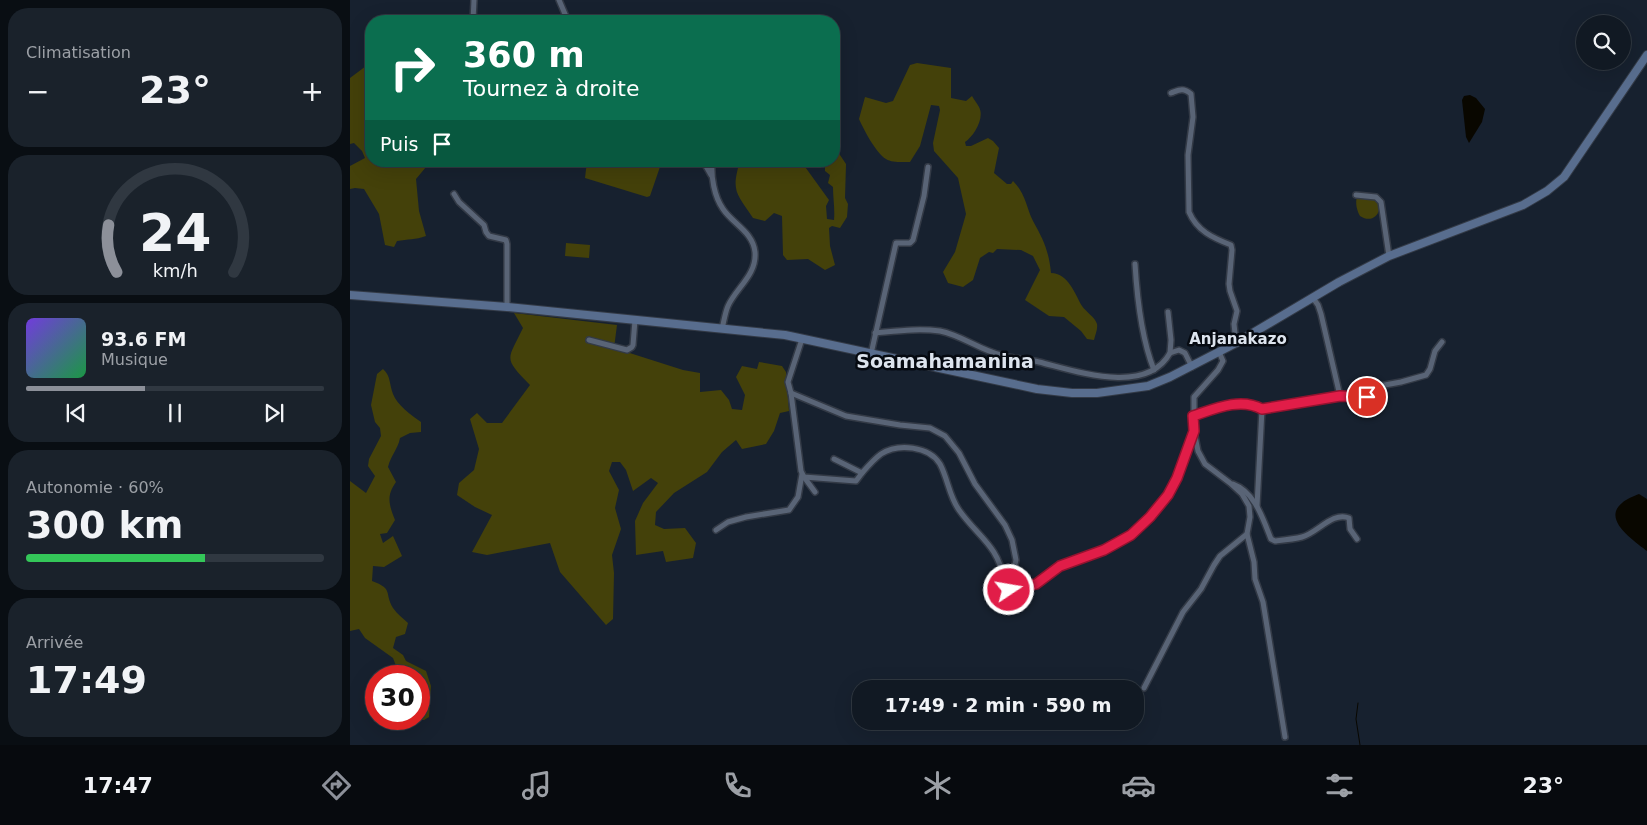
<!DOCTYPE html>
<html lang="fr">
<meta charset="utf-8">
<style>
body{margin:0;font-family:"DejaVu Sans",sans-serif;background:#1a222b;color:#f1f3f6;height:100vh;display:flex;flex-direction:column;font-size:19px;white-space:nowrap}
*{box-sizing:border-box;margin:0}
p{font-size:16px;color:#9ca0a6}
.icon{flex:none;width:28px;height:28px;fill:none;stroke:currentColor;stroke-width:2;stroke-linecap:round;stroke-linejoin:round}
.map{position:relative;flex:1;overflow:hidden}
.sheet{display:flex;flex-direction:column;gap:8px;padding:8px;background:#090e13;width:350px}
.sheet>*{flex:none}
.banner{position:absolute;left:15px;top:15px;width:475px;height:152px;border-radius:20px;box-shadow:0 5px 20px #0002,0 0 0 1px #303841;background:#0b6e4f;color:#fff;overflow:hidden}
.tools{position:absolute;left:1226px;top:15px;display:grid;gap:10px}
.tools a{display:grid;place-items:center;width:55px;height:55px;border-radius:50%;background:#111923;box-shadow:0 5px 20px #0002,0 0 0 1px #303841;font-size:25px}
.speed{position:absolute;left:15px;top:665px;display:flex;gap:10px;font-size:25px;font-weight:700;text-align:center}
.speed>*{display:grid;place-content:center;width:65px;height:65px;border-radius:50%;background:#111923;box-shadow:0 5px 20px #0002,0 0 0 1px #303841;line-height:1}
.speed .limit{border:8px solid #d22;background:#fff;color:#111}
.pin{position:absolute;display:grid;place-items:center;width:42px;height:42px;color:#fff;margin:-21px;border:2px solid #fff;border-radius:50%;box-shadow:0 1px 5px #0007}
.me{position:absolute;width:55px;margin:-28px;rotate:78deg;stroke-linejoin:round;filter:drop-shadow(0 0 4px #0008)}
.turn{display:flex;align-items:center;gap:18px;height:105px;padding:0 15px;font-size:22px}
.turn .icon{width:65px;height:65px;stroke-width:2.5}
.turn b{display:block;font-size:35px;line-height:42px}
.then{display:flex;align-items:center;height:48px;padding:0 15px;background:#0003;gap:10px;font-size:19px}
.big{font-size:38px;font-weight:600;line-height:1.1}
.sheet .widget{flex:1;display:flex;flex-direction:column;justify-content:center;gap:8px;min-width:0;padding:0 18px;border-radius:20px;background:#1a222b}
.sheet .dial{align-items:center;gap:0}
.dial svg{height:130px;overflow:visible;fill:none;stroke:#303841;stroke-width:7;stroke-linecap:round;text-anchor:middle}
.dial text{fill:#f1f3f6;stroke:none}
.song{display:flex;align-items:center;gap:15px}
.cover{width:60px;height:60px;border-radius:8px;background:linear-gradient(135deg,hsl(260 70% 55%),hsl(140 70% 35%))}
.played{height:5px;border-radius:2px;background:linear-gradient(90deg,#8c9099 40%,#303841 40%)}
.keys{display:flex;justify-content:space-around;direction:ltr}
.heat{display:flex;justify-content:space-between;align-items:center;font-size:28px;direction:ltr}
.charge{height:8px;border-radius:4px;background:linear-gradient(90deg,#34c759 60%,#303841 0)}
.trip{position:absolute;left:502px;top:680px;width:292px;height:50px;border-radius:20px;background:#111923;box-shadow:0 5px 20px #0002,0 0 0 1px #303841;font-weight:600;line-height:50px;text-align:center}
.menu{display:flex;height:80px;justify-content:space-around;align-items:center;background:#070a0e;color:#9ca0a6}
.menu .icon{width:35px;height:35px}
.menu .current{color:#8c9099}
.menu b{font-size:22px;color:#f1f3f6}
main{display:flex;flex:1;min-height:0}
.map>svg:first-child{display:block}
.green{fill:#44410a}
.water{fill:#090700}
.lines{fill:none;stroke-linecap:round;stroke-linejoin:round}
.stream{stroke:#090700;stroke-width:1}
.street-casing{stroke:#333a46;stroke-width:8}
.secondary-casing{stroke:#333a46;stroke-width:10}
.street{stroke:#596476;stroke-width:5}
.secondary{stroke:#586d8e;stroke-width:8}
.route-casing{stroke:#92132f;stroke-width:12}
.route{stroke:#e11d48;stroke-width:9}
.labels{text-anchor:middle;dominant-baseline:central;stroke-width:5;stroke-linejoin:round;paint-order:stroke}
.neighbourhood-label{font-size:15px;font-weight:bold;fill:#dde4ee;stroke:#060a11}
.district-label{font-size:19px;font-weight:bold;fill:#dde4ee;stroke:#060a11}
</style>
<main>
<section class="sheet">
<div class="widget"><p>Climatisation</p>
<div class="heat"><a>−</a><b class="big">23°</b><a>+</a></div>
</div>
<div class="widget dial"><svg viewBox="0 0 100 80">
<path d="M14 69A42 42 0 1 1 86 69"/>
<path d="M14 69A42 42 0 0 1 9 40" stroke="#8c9099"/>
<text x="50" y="56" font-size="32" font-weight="700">24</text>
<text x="50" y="72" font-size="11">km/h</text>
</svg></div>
<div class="widget">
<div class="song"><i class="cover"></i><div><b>93.6 FM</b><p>Musique</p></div></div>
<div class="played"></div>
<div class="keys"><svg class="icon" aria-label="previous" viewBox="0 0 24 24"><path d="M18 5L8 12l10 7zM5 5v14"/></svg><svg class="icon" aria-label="pause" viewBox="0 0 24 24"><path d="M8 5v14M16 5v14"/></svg><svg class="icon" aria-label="next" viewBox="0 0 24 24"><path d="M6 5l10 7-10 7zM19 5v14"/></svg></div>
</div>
<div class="widget"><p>Autonomie · 60%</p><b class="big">300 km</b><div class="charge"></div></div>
<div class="widget"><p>Arrivée</p><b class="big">17:49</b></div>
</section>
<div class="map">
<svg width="1297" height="745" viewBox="0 0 1297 745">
<rect width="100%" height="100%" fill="#17212f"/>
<g class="green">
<path d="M 20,63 L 21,99 L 19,102 L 14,138 L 21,144 L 21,161 L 81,161 L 66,179 L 69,211 L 76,236 C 65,240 58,239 47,241 L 44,247 L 35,245 L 29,214 L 14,189 L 5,188 L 0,189 L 0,166 L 15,158 L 12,151 L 4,143 L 0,144 L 0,78 Z"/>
<path d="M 567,63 L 601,68 L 601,98 L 616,101 L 622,96 C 624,100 627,103 629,107 C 635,118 624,136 615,142 L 616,146 L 621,146 L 638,138 L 643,141 L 649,148 L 644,173 L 657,184 L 661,184 L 663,181 C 676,194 676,207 683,221 C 693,239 699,251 701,273 C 718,273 725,294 732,306 C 736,312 745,317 747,324 C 748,329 745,335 744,340 L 737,339 L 731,331 L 714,317 L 699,316 L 675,300 L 690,270 L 683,256 L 671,250 L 647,249 L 643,253 L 639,252 L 630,258 L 623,280 L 613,287 L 598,283 L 593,272 L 605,252 L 616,214 L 608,178 L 584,151 L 583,143 L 590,110 L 589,106 L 581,105 L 570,146 L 560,162 C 553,162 542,163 536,159 C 526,153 514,130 509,119 L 515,97 L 536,103 L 543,101 L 560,65 Z"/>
<path d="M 484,146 L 496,164 L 495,198 L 498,204 L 497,217 L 490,228 L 482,226 L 479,228 L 480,246 L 485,265 L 475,270 L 458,259 L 437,260 L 433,255 L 432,216 L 424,213 L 415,221 L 403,218 C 386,193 381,191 390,161 L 441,161 L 453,164 L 479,200 L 476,206 L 477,219 L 484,220 C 485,209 483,198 483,187 L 478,183 L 480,175 L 475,171 L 475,161 L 484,161 Z"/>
<polygon points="237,161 312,161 300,196 297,197 235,178"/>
<path d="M 1007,197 C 1012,198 1019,197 1024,199 C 1036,203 1027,227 1010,216 C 1007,211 1005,203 1007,197 Z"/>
<polygon points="216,243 240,245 239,258 215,256"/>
<path d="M 164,313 L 267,325 L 264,348 L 333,370 L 350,373 L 350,392 L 371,390 L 379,400 L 382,409 L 392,410 L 395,395 L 386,377 L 392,366 L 407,369 L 409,362 L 432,366 L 436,372 L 439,411 L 430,413 L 424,431 L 416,444 L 392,449 L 386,440 L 372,452 L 357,472 L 324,493 L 306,512 L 305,525 L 314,529 L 335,528 L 346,543 L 343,558 L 316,562 L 313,551 L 286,555 L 285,521 L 293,503 L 308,483 L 301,478 L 283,491 L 276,470 L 270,462 L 262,462 L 259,471 L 269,490 L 265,508 L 271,529 L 262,555 L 264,573 L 263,619 L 256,625 L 210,572 L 200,543 L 137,555 L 122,552 L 142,515 L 125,507 L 107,495 L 109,483 L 124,470 L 129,449 L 120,419 L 127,413 L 137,423 L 152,423 L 180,385 C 153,357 157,361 173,328 Z"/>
<path d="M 33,369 C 41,376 39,384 43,394 C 47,405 61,415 71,422 L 71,432 L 60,433 L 50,438 C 48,449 41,455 38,467 L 46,482 C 36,496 39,505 45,520 L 37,533 L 30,534 L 33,543 L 43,536 L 52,556 L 34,567 L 23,566 L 22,581 C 44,589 34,593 43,608 C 47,614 53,618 58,623 L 55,634 L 46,637 L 43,648 L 53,655 L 56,661 L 76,671 L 81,686 L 79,717 L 74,720 L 63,719 L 69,719 L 69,676 L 56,676 L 48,671 L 43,658 L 15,638 L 9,629 L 0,631 L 0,481 L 16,493 L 25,476 L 18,466 L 19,459 L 31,436 L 30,428 L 25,422 L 21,405 L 27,374 Z"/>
</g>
<g class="water">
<polygon points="1120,95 1126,98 1135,109 1132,122 1119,143 1116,137 1112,100 1114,96"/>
<path d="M 1289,494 L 1297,499 L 1297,551 C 1286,542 1251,520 1272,503 C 1276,499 1284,496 1289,494 Z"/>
</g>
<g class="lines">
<polyline class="stream" points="1008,703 1006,719 1010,745"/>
<defs>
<g id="street">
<polyline points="209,0 218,21"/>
<polyline points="123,21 124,0"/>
<path d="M 821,93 C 829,90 833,87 841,94 L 843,117 L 838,155 L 839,212 C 847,231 863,238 881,245 L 882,250 L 879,284 L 880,291 L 887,311 L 884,324 L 886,343"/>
<polyline points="353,161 361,175"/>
<path d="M 362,161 C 361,177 364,196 373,209 C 383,224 403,232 405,252 C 407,275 386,288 378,306 C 375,313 374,321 372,329"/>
<polyline points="104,194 109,202 134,225 136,232 139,236 156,240 157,244 157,307"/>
<polyline points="1006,195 1026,197 1031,202 1039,256"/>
<path d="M 785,264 C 787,297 792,340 804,370"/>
<polyline points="963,298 968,305 971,314 990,396"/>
<polyline points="818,312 821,340 820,353"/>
<path d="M 525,333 C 547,331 568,328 590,331 C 611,335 630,350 651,355 C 663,359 676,359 689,362 C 726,371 796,396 820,353 L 829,350 L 835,353 L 842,367"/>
<polyline points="452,339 438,382 441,393 451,471 454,477 506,481 512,473"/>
<polyline points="239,340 277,350 282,347 283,345 285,320"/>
<polyline points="521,354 546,243 560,243 563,240 574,196 578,167"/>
<polyline points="441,393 496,416 550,425 580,428 595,436 609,453 625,484 655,525 662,540 666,560 659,590 686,583 710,566 754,550 781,535 800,517 818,495 834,462 844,431 844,397 868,370 873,361 869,352"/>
<path d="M 843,416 C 864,409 890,397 912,409 L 990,396 L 1022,396 L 1024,387 L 1051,382 L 1076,375 L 1080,369 L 1085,351 L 1092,342"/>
<polyline points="844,431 848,451 855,464 880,483 892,494 899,506 900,517 897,534 904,562 905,579 913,602 935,737"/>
<path d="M 484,459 L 512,473 C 518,466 524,459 531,454 C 548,443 579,446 590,464 C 598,479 599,496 609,510 C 628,537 648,545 654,580 L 659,583"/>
<polyline points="454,477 465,492"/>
<path d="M 883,484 C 905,492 913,519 921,539 L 925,541 C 934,540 944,539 952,537 C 967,533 983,511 999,518 L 1000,529 L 1007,539"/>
<polyline points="907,506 912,409"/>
<polyline points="366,530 378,522 396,517 439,510 448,497 452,474"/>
<polyline points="794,688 833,612 851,589 864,565 870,556 897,534"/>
</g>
<polyline id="secondary" points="0,295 157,307 435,335 687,389 722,393 747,393 798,386 820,377 886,343 989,282 1039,256 1173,205 1197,191 1214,177 1297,55"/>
</defs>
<use href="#street" class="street-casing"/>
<use href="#secondary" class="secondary-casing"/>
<use href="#street" class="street"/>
<use href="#secondary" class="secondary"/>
</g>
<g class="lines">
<defs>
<path id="route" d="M 659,590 L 686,584 L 710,566 L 754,550 L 781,535 L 800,517 L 818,495 L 827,478 L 844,431 L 843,416 C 864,409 890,397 912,409 L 990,396 L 1017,397"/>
</defs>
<use href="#route" class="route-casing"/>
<use href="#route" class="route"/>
</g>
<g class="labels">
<g class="neighbourhood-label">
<text x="888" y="339">Anjanakazo</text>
</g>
<g class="district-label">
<text x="595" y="361">Soamahamanina</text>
</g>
</g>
</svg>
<div class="tools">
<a><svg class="icon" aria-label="search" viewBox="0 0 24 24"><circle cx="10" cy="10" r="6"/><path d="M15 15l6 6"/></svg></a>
</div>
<div class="speed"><div class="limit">30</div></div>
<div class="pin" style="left:1017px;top:397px;background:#d93025"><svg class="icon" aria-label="arrive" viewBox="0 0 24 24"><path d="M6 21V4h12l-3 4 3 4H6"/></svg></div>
<svg class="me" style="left:659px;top:590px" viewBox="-20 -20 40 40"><circle r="17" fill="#e11d48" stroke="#fff" stroke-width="3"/><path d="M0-11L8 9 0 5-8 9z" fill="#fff"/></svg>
<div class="trip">17:49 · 2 min · 590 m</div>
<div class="banner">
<div class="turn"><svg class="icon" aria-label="right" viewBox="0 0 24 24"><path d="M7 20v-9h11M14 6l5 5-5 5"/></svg><div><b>360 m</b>Tournez à droite</div></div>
<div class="then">Puis<svg class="icon" aria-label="arrive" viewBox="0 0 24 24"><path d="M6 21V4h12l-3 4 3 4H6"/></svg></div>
</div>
</div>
</main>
<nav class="menu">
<b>17:47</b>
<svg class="icon current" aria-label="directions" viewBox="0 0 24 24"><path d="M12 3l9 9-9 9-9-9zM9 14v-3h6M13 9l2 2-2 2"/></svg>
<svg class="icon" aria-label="music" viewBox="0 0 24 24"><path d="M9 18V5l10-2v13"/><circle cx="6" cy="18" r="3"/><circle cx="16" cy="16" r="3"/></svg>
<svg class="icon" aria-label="phone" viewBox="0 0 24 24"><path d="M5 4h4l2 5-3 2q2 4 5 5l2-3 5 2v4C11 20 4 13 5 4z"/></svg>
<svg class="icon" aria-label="climate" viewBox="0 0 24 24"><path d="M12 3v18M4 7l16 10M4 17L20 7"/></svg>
<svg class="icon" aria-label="car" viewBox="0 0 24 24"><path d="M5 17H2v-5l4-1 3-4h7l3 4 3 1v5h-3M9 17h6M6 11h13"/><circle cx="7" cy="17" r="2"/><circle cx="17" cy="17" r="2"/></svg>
<svg class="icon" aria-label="filters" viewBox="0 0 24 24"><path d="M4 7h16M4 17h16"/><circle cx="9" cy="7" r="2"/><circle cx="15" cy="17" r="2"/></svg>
<b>23°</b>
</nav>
